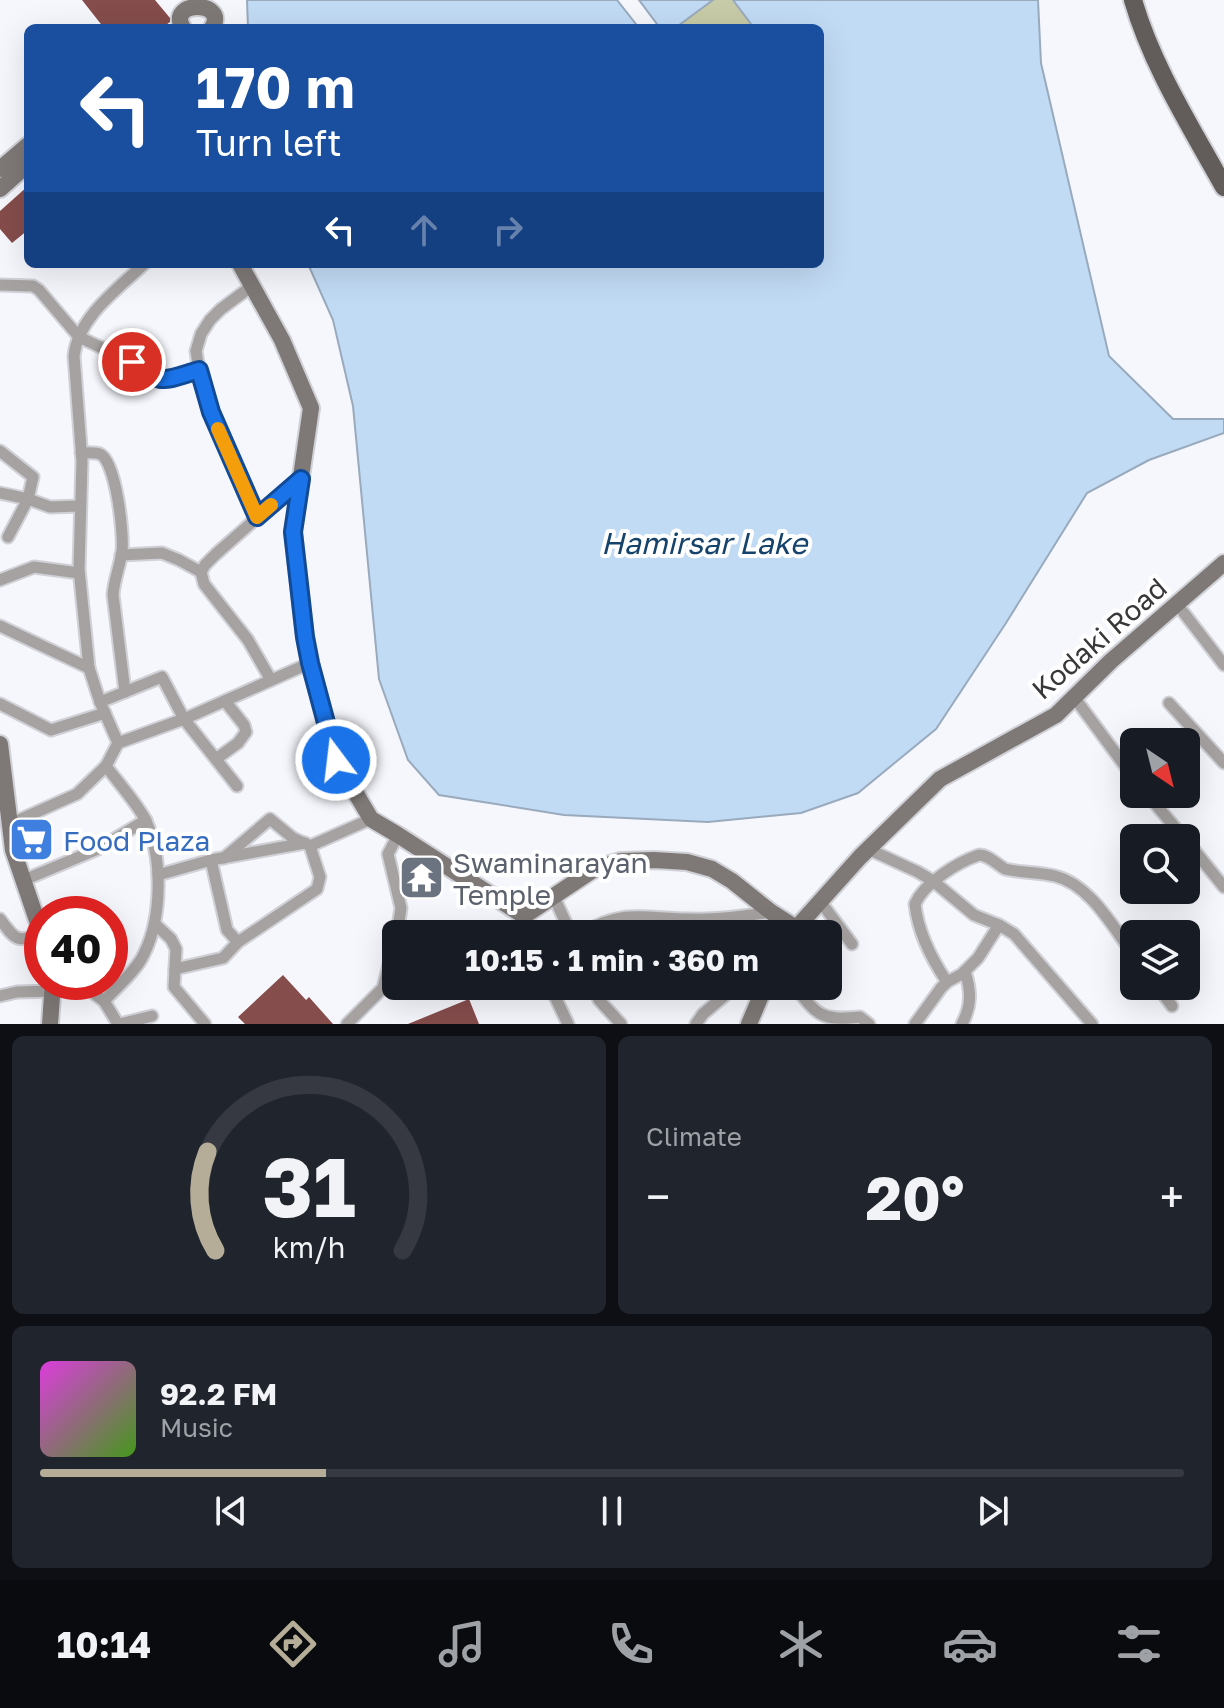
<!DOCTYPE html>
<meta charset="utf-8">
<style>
body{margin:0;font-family:"Golos Text",sans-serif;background:#20242c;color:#f1f3f6;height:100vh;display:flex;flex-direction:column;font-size:30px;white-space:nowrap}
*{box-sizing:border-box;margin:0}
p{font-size:26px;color:#9ea1a6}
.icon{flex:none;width:44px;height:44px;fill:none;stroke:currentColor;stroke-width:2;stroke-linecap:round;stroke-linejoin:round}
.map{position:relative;height:1024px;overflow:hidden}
.panel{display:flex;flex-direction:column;gap:12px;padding:12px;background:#0d0f14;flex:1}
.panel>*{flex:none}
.hud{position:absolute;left:24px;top:24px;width:800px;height:244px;border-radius:12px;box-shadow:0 8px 32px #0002;background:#1a4fa0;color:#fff;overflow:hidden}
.needle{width:52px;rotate:145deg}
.buttons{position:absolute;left:1120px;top:728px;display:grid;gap:16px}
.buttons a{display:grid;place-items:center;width:80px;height:80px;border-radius:12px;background:#171b24;box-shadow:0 8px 32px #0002;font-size:40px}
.speed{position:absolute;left:24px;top:896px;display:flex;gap:16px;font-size:40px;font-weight:700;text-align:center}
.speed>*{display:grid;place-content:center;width:104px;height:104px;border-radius:50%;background:#171b24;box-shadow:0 8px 32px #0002;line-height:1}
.speed .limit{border:12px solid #d22;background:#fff;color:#111}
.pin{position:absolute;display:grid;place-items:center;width:68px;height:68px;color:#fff;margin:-34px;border:4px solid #fff;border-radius:50%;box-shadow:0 2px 8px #0007}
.me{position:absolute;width:88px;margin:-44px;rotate:345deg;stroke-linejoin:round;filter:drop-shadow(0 0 6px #0008)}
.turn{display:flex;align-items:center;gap:28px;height:168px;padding:0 40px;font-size:36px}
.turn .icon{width:104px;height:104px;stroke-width:2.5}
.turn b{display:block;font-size:56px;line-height:68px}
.lanes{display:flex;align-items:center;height:76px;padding:0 40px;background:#0003;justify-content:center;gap:40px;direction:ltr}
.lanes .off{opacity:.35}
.big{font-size:60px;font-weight:700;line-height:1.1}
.panel .card{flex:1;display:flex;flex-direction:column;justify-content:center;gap:12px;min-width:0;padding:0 28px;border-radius:12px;background:#20242c}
.panel .dial{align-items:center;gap:0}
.dial svg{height:208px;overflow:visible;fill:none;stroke:#363941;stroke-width:7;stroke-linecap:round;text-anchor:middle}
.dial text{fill:#f1f3f6;stroke:none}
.song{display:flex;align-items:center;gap:24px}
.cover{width:96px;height:96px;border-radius:12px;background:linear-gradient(135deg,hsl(300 70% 55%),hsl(100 70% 35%))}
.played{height:8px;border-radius:4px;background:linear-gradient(90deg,#b6ad99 25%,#363941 25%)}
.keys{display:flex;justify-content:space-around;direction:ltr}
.heat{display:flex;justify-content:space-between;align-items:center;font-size:44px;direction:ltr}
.panel .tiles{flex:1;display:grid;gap:12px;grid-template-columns:1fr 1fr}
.card:last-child{grid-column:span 2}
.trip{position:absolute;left:382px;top:920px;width:460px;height:80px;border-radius:12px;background:#171b24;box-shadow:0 8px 32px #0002;font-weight:700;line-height:80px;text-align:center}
.dock{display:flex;height:128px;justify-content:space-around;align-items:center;background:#090b0e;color:#9ea1a6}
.dock .icon{width:56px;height:56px}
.dock .current{color:#b6ad99}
.dock b{font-size:36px;color:#f1f3f6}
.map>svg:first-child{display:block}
.green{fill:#c8cba7}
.water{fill:#c2dbf5;stroke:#99aabd;stroke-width:2}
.building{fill:#854d4c}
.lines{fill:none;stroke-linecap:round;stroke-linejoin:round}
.street-casing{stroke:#d0d1d6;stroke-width:15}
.secondary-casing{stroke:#d0d1d6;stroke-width:20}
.primary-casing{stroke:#d0d1d6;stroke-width:22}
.street{stroke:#a5a2a1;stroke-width:11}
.secondary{stroke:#7e7977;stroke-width:16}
.primary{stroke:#625c5a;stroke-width:18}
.route-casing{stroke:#114b97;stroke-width:20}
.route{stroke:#1a73e8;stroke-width:14}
.slow{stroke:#f59e0b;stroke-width:14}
.labels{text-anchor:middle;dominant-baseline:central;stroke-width:8;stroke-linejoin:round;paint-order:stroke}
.street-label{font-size:28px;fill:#38383a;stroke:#fff}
.shop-label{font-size:28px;fill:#366cbe;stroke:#fff;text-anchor:start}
.worship-label{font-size:28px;fill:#5b616d;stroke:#fff;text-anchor:start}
.water-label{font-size:30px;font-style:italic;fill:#16436b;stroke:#fff}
</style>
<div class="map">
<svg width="1224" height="1024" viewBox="0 0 1224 1024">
<rect width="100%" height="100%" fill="#f6f7fd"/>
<polygon class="green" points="713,0 733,0 754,28 675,28"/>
<g class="water">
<polygon points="247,0 617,0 639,28 248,28"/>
<polygon points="639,0 713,0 675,28 660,28"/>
<polygon points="733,0 1038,0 1041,63 1109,356 1173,419 1224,419 1224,433 1149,460 1087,493 1006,623 936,729 858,793 801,813 708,822 564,815 439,795 408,760 379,679 353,406 333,320 308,264 820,264 820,28 754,28"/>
</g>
<g class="building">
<polygon points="82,0 155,0 170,18 170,22 162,28 104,28"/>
<polygon points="28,186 28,230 12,243 0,229 0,211"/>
<polygon points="283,975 306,1000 309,997 333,1024 245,1024 238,1017"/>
<polygon points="469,999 479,1024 408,1024"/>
</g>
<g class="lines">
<defs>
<g id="street">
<polyline points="0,285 33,286 39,290 79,337 132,362 151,378 165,380 199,370"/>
<polyline points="252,286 221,309 210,320 201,334 196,351 199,370 211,412 257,517"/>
<polyline points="0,451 33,477 28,499 8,537"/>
<path d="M 81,453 C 87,453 95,452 100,454 C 116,461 124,534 122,551 C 120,566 114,580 113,595 L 125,692"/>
<polyline points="0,493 28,499 50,507 80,506"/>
<polyline points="121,555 162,553 179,560 201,572"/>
<polyline points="0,580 34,567 79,573"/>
<polyline points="1177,604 1224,665"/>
<polyline points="0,626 89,668"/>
<polyline points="271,680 248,640 204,584 201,572 205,565 216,554 300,480"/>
<polyline points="1074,697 1134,778"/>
<polyline points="100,702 162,677 184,719 237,786"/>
<polyline points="1169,703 1224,763"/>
<polyline points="0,704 51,730 105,713"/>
<polyline points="118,743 184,719 310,663"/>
<polyline points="216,759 238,743 246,732 244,725 225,701"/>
<polyline points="1147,794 1184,838"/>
<polyline points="10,824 77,794 106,766"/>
<polyline points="1186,840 1224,887"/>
<polyline points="868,849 918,872 933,881 974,915 999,925 1014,934 1092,1024"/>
<polyline points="224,858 270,819 293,838 304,843"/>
<polyline points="211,860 227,930 238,942"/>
<polyline points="158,875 211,860 305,843 310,846 371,819"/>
<polyline points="24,880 98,849 146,820"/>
<polyline points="554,897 571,934"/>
<polyline points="820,901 852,944"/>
<polyline points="524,916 526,934"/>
<path d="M 0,919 C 15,940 17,943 42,934"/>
<polyline points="155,924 171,939 176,949 174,987 205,1024"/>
<polyline points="397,934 401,908 388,854 398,835"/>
<path d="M 581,934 C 623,908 645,919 690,919 C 717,920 744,916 771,912"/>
<polyline points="175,969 223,958 238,942 317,889 320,877 310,846"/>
<polyline points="79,982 104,1001 118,1024"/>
<path d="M 947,982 C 931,958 918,933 915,904 C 924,883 958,862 979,855 C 989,855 996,864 1005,869 C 1021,873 1038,872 1055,876 C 1091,885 1113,928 1134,955"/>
<polyline points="550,986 568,1024"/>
<polyline points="593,986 599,1000 621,1024"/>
<path d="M 795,986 C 817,1016 822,1021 860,1017 L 869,1024"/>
<polyline points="1157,986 1172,1006"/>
<polyline points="0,996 17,992 53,991"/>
<path d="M 104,1001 C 116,988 137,970 144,954 C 162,918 163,858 146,821 C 139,806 117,781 106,766 L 118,743 L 100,702 L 89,668 L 79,569 L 82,461 L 74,356 C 78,317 118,289 144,264"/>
<polyline points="120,1024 152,1016"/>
<polyline points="347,1024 383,988 396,937"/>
<polyline points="696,1024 703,1014 736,986"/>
<polyline points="915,1024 941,988 947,982 962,974 978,958 999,925"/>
<path d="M 962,1024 C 972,1005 971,991 965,971"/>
</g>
<g id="secondary">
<path d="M 183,28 C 166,0 229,0 212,28"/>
<polyline points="0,169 28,145"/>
<polyline points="0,189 28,164"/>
<polyline points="240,264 282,340 311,408 293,532 305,637 310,663 336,760 371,819 398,835 524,916 596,868 621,861 654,860 687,862 712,869 732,881 771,912 796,928"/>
<polyline points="0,744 13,850 42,935"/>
<polyline points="791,934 860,857 940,779 1056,715 1111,661 1224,563"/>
<polyline points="50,1024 53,982"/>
<polyline points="749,1024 765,986"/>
</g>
<path id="primary" d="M 1133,0 C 1152,66 1191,127 1224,187"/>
</defs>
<use href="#street" class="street-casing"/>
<use href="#secondary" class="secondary-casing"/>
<use href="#primary" class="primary-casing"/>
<use href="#street" class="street"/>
<use href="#secondary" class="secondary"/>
<use href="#primary" class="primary"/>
</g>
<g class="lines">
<defs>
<path id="route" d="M 132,362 C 161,387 165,380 199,370 L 211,412 L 257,517 L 301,479 L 293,532 L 305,637 L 310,663 L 336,760"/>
</defs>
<use href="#route" class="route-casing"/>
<use href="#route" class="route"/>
<polyline class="slow" points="218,429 257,517 271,505"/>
</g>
<defs>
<symbol id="supermarket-square" viewBox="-11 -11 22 22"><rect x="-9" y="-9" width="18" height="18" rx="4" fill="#3f7fe0" stroke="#fff"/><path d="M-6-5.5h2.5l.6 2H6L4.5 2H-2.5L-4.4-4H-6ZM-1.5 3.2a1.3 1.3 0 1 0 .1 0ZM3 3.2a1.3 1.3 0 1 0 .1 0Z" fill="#fff"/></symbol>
<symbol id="temple-square" viewBox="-11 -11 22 22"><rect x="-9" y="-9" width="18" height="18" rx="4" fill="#6b7280" stroke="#fff"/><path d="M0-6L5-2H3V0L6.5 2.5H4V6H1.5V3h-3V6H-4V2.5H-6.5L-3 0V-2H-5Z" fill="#fff"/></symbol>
</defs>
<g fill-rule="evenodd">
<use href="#supermarket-square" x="6" y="814" width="51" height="51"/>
<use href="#temple-square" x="396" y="852" width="51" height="51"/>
</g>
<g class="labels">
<g class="street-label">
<text transform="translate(1099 638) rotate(-41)">Kodaki Road</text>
</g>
<g class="shop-label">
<text x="63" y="840">Food Plaza</text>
</g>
<g class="worship-label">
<text x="453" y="862">Swaminarayan<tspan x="453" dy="32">Temple</tspan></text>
</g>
<g class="water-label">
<text x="704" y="543">Hamirsar Lake</text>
</g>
</g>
</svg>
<div class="buttons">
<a><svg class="needle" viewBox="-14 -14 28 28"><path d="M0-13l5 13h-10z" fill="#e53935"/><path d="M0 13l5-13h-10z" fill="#9ea1a6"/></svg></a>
<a><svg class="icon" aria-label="search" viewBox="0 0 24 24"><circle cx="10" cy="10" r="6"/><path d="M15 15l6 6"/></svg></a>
<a><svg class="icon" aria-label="layers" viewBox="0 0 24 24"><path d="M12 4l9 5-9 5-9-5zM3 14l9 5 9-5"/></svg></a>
</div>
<div class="speed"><div class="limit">40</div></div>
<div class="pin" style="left:132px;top:362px;background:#d93025"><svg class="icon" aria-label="arrive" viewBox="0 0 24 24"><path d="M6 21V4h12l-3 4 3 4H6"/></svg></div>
<svg class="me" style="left:336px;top:760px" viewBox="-20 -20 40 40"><circle r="17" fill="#1a73e8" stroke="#fff" stroke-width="3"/><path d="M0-11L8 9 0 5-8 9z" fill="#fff"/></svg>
<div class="trip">10:15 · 1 min · 360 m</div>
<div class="hud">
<div class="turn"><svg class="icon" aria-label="left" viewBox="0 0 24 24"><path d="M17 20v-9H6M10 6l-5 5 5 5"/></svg><div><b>170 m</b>Turn left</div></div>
<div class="lanes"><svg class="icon" aria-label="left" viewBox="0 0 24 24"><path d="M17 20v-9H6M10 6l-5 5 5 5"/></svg><svg class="icon off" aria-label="ahead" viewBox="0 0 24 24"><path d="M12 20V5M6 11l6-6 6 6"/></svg><svg class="icon off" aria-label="right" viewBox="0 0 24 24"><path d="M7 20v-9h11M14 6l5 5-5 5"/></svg></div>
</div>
</div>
<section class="panel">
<div class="tiles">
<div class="card dial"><svg viewBox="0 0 100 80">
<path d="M14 69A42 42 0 1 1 86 69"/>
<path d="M14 69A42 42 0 0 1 11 31" stroke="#b6ad99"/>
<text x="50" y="56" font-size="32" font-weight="700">31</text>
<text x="50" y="72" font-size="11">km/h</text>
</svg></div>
<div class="card"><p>Climate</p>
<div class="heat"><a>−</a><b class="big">20°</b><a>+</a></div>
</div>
<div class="card">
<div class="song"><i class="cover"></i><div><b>92.2 FM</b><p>Music</p></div></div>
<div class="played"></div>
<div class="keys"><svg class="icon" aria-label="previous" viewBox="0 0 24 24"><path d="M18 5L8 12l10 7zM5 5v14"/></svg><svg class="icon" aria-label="pause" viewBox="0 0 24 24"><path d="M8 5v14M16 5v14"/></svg><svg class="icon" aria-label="next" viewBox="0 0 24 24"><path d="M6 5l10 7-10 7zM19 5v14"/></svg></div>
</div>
</div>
</section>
<nav class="dock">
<b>10:14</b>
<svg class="icon current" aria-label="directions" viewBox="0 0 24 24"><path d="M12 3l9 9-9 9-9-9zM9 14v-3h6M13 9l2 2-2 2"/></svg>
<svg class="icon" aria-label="music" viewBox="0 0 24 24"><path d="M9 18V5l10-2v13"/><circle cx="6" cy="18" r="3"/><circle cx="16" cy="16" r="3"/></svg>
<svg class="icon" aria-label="phone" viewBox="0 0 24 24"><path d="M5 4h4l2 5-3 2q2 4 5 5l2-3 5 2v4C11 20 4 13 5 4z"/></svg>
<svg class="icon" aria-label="climate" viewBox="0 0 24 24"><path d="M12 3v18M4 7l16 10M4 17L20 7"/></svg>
<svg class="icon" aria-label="car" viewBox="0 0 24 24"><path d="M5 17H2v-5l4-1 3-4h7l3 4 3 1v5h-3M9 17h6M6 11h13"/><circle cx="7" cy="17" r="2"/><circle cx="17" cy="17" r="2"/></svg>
<svg class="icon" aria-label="filters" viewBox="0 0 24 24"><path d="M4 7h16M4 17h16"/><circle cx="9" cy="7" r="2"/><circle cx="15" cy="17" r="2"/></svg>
</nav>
